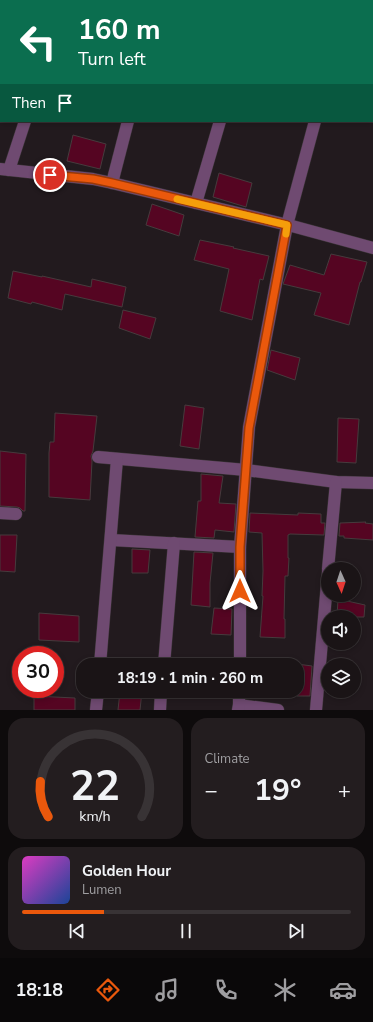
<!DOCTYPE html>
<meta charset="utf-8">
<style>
body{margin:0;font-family:"Nunito Sans",sans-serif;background:#231d1f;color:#f1f3f6;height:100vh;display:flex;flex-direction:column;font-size:15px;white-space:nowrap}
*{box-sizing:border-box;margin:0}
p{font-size:13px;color:#9f9ea1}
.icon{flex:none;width:22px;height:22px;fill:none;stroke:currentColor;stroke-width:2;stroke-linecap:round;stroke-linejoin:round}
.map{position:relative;height:710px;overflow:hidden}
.drawer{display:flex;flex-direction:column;gap:8px;padding:8px;background:#0e0b0c;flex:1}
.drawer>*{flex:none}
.hud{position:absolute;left:0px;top:0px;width:373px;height:122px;box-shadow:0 2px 6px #0003,0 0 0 1px #383335;background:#0b6e4f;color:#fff;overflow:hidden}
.needle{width:26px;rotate:177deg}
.fabs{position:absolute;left:321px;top:562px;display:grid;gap:8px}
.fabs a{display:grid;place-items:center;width:40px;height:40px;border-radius:50%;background:#1a1416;box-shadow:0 2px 6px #0003,0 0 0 1px #383335;font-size:20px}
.speed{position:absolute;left:12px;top:646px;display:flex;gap:8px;font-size:20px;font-weight:700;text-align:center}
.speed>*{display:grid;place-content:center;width:52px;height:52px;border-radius:50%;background:#1a1416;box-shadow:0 2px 6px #0003,0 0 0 1px #383335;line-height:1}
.speed .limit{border:6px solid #d22;background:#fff;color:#111}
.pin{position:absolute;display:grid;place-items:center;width:34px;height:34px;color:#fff;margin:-17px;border:2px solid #fff;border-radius:50%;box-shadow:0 1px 4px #0007}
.me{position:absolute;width:44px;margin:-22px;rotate:0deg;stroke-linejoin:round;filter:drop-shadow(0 0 3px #0008)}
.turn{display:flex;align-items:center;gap:14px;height:84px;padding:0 12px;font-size:18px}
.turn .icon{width:52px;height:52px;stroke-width:2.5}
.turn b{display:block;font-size:28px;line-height:34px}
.then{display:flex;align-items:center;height:38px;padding:0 12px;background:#0003;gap:8px;font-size:15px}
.big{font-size:30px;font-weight:700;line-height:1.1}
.drawer .tile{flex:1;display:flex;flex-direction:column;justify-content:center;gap:6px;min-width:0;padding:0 14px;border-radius:16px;background:#231d1f}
.drawer .dial{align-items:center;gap:0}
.dial svg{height:104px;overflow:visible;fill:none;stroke:#383335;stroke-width:7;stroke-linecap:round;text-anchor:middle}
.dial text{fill:#f1f3f6;stroke:none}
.song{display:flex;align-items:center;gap:12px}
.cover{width:48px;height:48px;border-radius:6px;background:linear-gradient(135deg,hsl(310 70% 55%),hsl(220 70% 35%))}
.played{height:4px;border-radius:2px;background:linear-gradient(90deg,#ea580c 25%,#383335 25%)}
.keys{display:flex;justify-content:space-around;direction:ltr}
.heat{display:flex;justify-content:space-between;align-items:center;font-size:22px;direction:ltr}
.drawer .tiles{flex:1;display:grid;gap:8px;grid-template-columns:1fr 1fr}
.tile:last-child{grid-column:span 2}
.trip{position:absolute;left:76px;top:658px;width:228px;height:40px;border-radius:16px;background:#1a1416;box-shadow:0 2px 6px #0003,0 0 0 1px #383335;font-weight:700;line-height:40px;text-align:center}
.menu{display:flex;height:64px;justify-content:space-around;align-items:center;background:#0a0809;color:#9f9ea1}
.menu .icon{width:28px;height:28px}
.menu .on{color:#ea580c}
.menu b{font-size:18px;color:#f1f3f6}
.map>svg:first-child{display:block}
.building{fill:#550522;stroke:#463b3d}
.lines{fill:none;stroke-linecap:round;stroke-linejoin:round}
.minor-casing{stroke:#3b3437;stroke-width:13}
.minor{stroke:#6f4a71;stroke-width:12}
.route-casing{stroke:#983908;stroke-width:10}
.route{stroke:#ea580c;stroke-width:7}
.slow{stroke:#f59e0b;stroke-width:7}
</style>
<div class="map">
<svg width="373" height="710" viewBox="0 0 373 710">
<rect width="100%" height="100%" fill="#221a1e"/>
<g class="building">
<polygon points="73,135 106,144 100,169 67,161"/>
<polygon points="219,173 252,183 246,207 213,197"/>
<polygon points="152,204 184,215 179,236 146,225"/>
<polygon points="200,240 234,247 233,248 269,256 263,280 260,279 252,320 220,311 229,269 194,260"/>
<polygon points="331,254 367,262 361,282 360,282 349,325 314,315 321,293 283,284 290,265 324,275"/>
<polygon points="13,271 42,277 42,276 91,287 92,279 126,287 122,307 65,294 62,310 32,302 31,304 8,298"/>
<polygon points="123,310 156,318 150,339 119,328"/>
<polygon points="271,350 300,358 295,380 267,370"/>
<polygon points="185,405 204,408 199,449 180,446"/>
<polygon points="55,413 97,416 93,451 91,456 92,461 90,500 49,497 49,453 50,442 54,442"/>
<polygon points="338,418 359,419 356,463 337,462"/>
<polygon points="0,451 26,454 25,511 23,511 20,508 17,507 0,506"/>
<polygon points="201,474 223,476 219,503 236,504 234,532 215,530 214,538 195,537 198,501 201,501"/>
<polygon points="250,513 298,515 298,513 321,514 321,523 325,523 324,535 290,534 288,535 288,558 289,558 288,576 285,576 284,619 285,619 285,638 260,637 263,596 262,596 263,571 262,533 249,532"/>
<polygon points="366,522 365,523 373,524 373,540 344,538 344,536 339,536 340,523"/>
<polygon points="0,535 17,535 15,572 0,571"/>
<polygon points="132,549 150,550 148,573 132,573"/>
<polygon points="194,552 213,553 210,583 210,607 191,605"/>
<polygon points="338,599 365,605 364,617 337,617"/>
<polygon points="214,608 232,609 231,635 211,634"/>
<polygon points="39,613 79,616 79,642 39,640"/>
<polygon points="297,664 312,666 310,696 297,696"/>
<polygon points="120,691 142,691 140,710 118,710"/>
<polygon points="34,696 75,698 75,710 34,710"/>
</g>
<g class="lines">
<defs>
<g id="minor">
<polyline points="2,0 6,1"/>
<polyline points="64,1 64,0"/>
<polyline points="158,1 158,0"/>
<polyline points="255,1 255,0"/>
<polyline points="372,30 373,32"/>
<polyline points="0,169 93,179 112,183 292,226 373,248"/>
<polyline points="9,170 25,121"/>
<polyline points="112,183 128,121"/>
<polyline points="196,203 220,121"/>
<polyline points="98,457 246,470 336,482 373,483"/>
<polyline points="0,513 16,514"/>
<polyline points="111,540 240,547"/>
<polyline points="328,569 336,482"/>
<polyline points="100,665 117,459"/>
<polyline points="164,665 174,543"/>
<polyline points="240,665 240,547 249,427 287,225 315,121"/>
<polyline points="239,705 278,710"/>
<polyline points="96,710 98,691"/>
<polyline points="160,710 161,691"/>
<polyline points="238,710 239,705 239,691"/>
<polyline points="316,710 328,572"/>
</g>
</defs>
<use href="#minor" class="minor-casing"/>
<use href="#minor" class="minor"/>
</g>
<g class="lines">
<defs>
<polyline id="route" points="50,175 93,179 112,183 287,225 249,428 240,547 240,591"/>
</defs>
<use href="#route" class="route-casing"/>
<use href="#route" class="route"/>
<polyline class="slow" points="177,199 287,225 286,234"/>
</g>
</svg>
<div class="fabs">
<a><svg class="needle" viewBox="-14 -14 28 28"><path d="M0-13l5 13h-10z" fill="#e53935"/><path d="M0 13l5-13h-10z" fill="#9f9ea1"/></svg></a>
<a><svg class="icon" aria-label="sound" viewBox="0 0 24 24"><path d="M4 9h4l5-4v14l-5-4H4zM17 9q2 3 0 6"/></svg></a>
<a><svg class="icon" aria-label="layers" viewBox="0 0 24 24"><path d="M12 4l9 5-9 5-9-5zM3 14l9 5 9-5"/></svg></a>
</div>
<div class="speed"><div class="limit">30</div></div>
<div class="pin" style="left:50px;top:175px;background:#d93025"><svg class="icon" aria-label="arrive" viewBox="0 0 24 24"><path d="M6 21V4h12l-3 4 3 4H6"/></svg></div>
<svg class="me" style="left:240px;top:591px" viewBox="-20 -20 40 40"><path d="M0-17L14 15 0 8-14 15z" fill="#ea580c" stroke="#fff" stroke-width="4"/></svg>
<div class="trip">18:19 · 1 min · 260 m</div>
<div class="hud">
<div class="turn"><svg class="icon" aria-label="left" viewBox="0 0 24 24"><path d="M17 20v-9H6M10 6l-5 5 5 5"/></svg><div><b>160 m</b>Turn left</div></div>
<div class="then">Then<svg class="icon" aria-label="arrive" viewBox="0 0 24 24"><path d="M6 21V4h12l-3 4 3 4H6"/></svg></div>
</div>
</div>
<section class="drawer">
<div class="tiles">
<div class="tile dial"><svg viewBox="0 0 100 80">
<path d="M14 69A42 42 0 1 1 86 69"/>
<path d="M14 69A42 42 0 0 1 8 42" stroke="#ea580c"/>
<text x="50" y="56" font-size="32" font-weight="700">22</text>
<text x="50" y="72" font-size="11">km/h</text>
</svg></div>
<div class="tile"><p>Climate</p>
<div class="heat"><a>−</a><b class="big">19°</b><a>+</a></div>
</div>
<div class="tile">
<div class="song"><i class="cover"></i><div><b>Golden Hour</b><p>Lumen</p></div></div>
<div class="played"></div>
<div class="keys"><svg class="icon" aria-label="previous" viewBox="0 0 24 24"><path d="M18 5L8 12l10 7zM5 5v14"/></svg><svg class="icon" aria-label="pause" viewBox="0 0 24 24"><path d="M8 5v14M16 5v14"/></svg><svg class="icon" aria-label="next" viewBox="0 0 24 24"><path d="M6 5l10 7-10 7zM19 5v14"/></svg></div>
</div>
</div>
</section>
<nav class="menu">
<b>18:18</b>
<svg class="icon on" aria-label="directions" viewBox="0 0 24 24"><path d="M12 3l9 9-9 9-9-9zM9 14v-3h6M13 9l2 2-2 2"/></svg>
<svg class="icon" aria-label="music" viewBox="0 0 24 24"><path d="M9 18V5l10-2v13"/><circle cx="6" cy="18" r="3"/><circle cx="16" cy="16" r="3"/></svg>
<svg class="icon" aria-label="phone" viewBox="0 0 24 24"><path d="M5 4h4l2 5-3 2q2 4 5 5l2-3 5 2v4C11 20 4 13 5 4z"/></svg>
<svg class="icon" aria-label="climate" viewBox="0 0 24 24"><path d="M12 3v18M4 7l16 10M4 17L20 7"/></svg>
<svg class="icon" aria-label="car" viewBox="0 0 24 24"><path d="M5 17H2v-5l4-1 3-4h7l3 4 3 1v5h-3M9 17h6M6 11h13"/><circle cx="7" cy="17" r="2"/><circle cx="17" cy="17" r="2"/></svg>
</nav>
